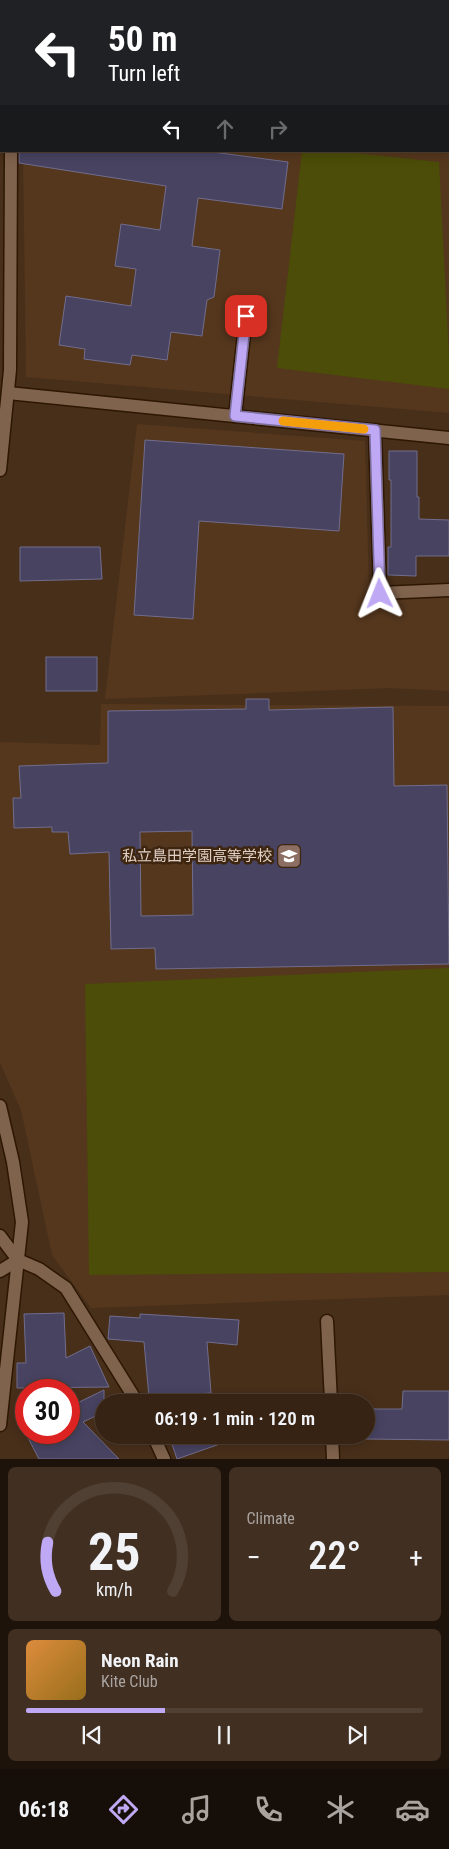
<!DOCTYPE html>
<meta charset="utf-8">
<style>
body{margin:0;font-family:"Roboto Condensed","Noto Sans JP",sans-serif;background:#412f22;color:#f1f3f6;height:100vh;display:flex;flex-direction:column;font-size:19px;white-space:nowrap}
*{box-sizing:border-box;margin:0}
p{font-size:16px;color:#aaa4a0}
.icon{flex:none;width:28px;height:28px;fill:none;stroke:currentColor;stroke-width:2;stroke-linecap:round;stroke-linejoin:round}
.map{position:relative;height:1459px;overflow:hidden}
.side{display:flex;flex-direction:column;gap:8px;padding:8px;background:#1e130b;flex:1}
.side>*{flex:none}
.top-card{position:absolute;left:0px;top:0px;width:450px;height:152px;box-shadow:0 2px 12px #0003,0 0 0 1px #504034;background:#202124;color:#fff;overflow:hidden}
.speed{position:absolute;left:15px;top:1379px;display:flex;gap:10px;font-size:25px;font-weight:700;text-align:center}
.speed>*{display:grid;place-content:center;width:65px;height:65px;border-radius:50%;background:#362314;box-shadow:0 2px 12px #0003,0 0 0 1px #504034;line-height:1}
.speed .limit{border:8px solid #d22;background:#fff;color:#111}
.pin{position:absolute;display:grid;place-items:center;width:42px;height:42px;color:#fff;margin:-21px;border-radius:10px;box-shadow:0 2px 8px #0006}
.me{position:absolute;width:55px;margin:-28px;rotate:358deg;stroke-linejoin:round;filter:drop-shadow(0 0 4px #0008)}
.turn{display:flex;align-items:center;gap:18px;height:105px;padding:0 25px;font-size:22px}
.turn .icon{width:65px;height:65px;stroke-width:2.5}
.turn b{display:block;font-size:35px;line-height:42px}
.lanes{display:flex;align-items:center;height:48px;padding:0 25px;background:#0003;justify-content:center;gap:25px;direction:ltr}
.lanes .off{opacity:.35}
.big{font-size:38px;font-weight:600;line-height:1.1}
.side .tile{flex:1;display:flex;flex-direction:column;justify-content:center;gap:8px;min-width:0;padding:0 18px;border-radius:8px;background:#412f22}
.side .dial{align-items:center;gap:0}
.dial svg{height:130px;overflow:visible;fill:none;stroke:#504034;stroke-width:7;stroke-linecap:round;text-anchor:middle}
.dial text{fill:#f1f3f6;stroke:none}
.song{display:flex;align-items:center;gap:15px}
.cover{width:60px;height:60px;border-radius:8px;background:linear-gradient(135deg,hsl(30 70% 55%),hsl(40 70% 35%))}
.played{height:5px;border-radius:2px;background:linear-gradient(90deg,#bfa9f4 35%,#504034 35%)}
.keys{display:flex;justify-content:space-around;direction:ltr}
.heat{display:flex;justify-content:space-between;align-items:center;font-size:28px;direction:ltr}
.side .tiles{flex:1;display:grid;gap:8px;grid-template-columns:1fr 1fr}
.tile:last-child{grid-column:span 2}
.trip{position:absolute;left:95px;top:1394px;width:280px;height:50px;border-radius:25px;background:#362314;box-shadow:0 2px 12px #0003,0 0 0 1px #504034;font-weight:600;line-height:50px;text-align:center}
.tabs{display:flex;height:80px;justify-content:space-around;align-items:center;background:#160e08;color:#aaa4a0}
.tabs .icon{width:35px;height:35px}
.tabs .selected{color:#bfa9f4}
.tabs b{font-size:22px;color:#f1f3f6}
.map>svg:first-child{display:block}
.built{fill:#55371d}
.green{fill:#4b4d08}
.building{fill:#474361;stroke:#716d8d;fill-rule:evenodd}
.lines{fill:none;stroke-linecap:round;stroke-linejoin:round}
.minor-casing{stroke:#2d1703;stroke-width:15}
.minor{stroke:#7f634d;stroke-width:12}
.route-casing{stroke:#7c6e9f;stroke-width:12}
.route{stroke:#bfa9f4;stroke-width:9}
.slow{stroke:#f59e0b;stroke-width:9}
.labels{text-anchor:middle;dominant-baseline:central;stroke-width:5;stroke-linejoin:round;paint-order:stroke}
.poi-label{font-size:15px;fill:#e0d0c4;stroke:#3d2510;text-anchor:end}
</style>
<div class="map">
<svg width="449" height="1459" viewBox="0 0 449 1459">
<rect width="100%" height="100%" fill="#482f1a"/>
<g class="built">
<polygon points="67,0 449,0 449,413 26,377 23,151 449,151 449,1 67,1"/>
<polygon points="137,424 365,441 369,590 371,596 449,594 449,691 390,688 105,699"/>
<polygon points="101,704 449,706 449,1295 91,1308 52,1255 21,1110 0,1063 0,742 100,745"/>
</g>
<g class="green">
<polygon points="302,151 337,151 439,162 449,357 449,389 277,368"/>
<polygon points="449,968 449,1272 89,1275 85,984"/>
</g>
<g class="building">
<polygon points="19,151 205,151 288,162 282,209 198,198 192,246 220,250 214,297 207,300 202,336 171,332 167,360 132,355 130,365 84,359 85,349 59,345 66,296 131,306 136,269 115,266 121,224 160,230 166,186 19,163"/>
<polygon points="145,440 344,454 339,531 199,521 193,619 134,615"/>
<polygon points="389,451 417,451 417,497 419,497 419,519 449,520 449,556 416,556 416,576 388,575 388,547 391,547 391,480 389,480"/>
<polygon points="20,547 100,547 102,579 20,581"/>
<rect x="46" y="657" width="51" height="34"/>
<path d="M 246,699 L 269,699 L 269,710 L 393,707 L 394,786 L 447,785 L 449,964 L 156,969 L 155,948 L 111,949 L 109,852 L 70,854 L 68,832 L 52,832 L 52,827 L 14,828 L 13,798 L 21,798 L 19,766 L 108,763 L 108,711 L 246,709 ZM 192,831 L 193,915 L 141,916 L 140,832 Z"/>
<polygon points="64,1313 66,1358 90,1346 109,1387 17,1388 17,1363 26,1363 24,1314"/>
<polygon points="140,1314 239,1320 237,1345 207,1342 211,1393 149,1397 144,1342 108,1339 110,1316 140,1318"/>
<polygon points="104,1390 104,1412 83,1422 119,1459 39,1459 25,1432 69,1432 69,1407"/>
<polygon points="403,1391 449,1391 449,1440 366,1439 366,1409 402,1409"/>
<polygon points="169,1435 237,1435 237,1438 177,1459"/>
</g>
<g class="lines">
<defs>
<g id="minor">
<polyline points="52,1 53,0"/>
<polyline points="0,50 1,51"/>
<polyline points="8,393 449,438"/>
<polyline points="235,416 246,316"/>
<polyline points="375,430 380,593 449,590"/>
<polyline points="0,470 10,370 11,151"/>
<polyline points="0,1106 13,1162 22,1222 0,1425"/>
<polyline points="0,1236 18,1260 39,1269 66,1288 137,1402"/>
<polyline points="0,1271 18,1260"/>
<polyline points="327,1321 331,1402"/>
<polyline points="153,1435 164,1459"/>
<polyline points="332,1435 333,1459"/>
</g>
</defs>
<use href="#minor" class="minor-casing"/>
<use href="#minor" class="minor"/>
</g>
<g class="lines">
<defs>
<polyline id="route" points="246,316 235,416 375,430 380,594"/>
</defs>
<use href="#route" class="route-casing"/>
<use href="#route" class="route"/>
<polyline class="slow" points="283,421 364,429"/>
</g>
<defs>
<symbol id="school-square" viewBox="-11 -11 22 22"><rect x="-9" y="-9" width="18" height="18" rx="4" fill="#8d6e63" stroke="#3d2510"/><path d="M0-5L7-2L0 1L-7-2ZM-4 1L0 2.5L4 1V4Q0 6-4 4Z" fill="#fff"/></symbol>
</defs>
<g fill-rule="evenodd">
<use href="#school-square" x="275" y="842" width="28" height="28"/>
</g>
<g class="labels">
<g class="poi-label">
<text x="272" y="856">私立島田学園高等学校</text>
</g>
</g>
</svg>
<div class="speed"><div class="limit">30</div></div>
<div class="pin" style="left:246px;top:316px;background:#d93025"><svg class="icon" aria-label="arrive" viewBox="0 0 24 24"><path d="M6 21V4h12l-3 4 3 4H6"/></svg></div>
<svg class="me" style="left:380px;top:594px" viewBox="-20 -20 40 40"><path d="M0-17L14 15 0 8-14 15z" fill="#bfa9f4" stroke="#fff" stroke-width="4"/></svg>
<div class="trip">06:19 · 1 min · 120 m</div>
<div class="top-card">
<div class="turn"><svg class="icon" aria-label="left" viewBox="0 0 24 24"><path d="M17 20v-9H6M10 6l-5 5 5 5"/></svg><div><b>50 m</b>Turn left</div></div>
<div class="lanes"><svg class="icon" aria-label="left" viewBox="0 0 24 24"><path d="M17 20v-9H6M10 6l-5 5 5 5"/></svg><svg class="icon off" aria-label="ahead" viewBox="0 0 24 24"><path d="M12 20V5M6 11l6-6 6 6"/></svg><svg class="icon off" aria-label="right" viewBox="0 0 24 24"><path d="M7 20v-9h11M14 6l5 5-5 5"/></svg></div>
</div>
</div>
<section class="side">
<div class="tiles">
<div class="tile dial"><svg viewBox="0 0 100 80">
<path d="M14 69A42 42 0 1 1 86 69"/>
<path d="M14 69A42 42 0 0 1 9 39" stroke="#bfa9f4"/>
<text x="50" y="56" font-size="32" font-weight="700">25</text>
<text x="50" y="72" font-size="11">km/h</text>
</svg></div>
<div class="tile"><p>Climate</p>
<div class="heat"><a>−</a><b class="big">22°</b><a>+</a></div>
</div>
<div class="tile">
<div class="song"><i class="cover"></i><div><b>Neon Rain</b><p>Kite Club</p></div></div>
<div class="played"></div>
<div class="keys"><svg class="icon" aria-label="previous" viewBox="0 0 24 24"><path d="M18 5L8 12l10 7zM5 5v14"/></svg><svg class="icon" aria-label="pause" viewBox="0 0 24 24"><path d="M8 5v14M16 5v14"/></svg><svg class="icon" aria-label="next" viewBox="0 0 24 24"><path d="M6 5l10 7-10 7zM19 5v14"/></svg></div>
</div>
</div>
</section>
<nav class="tabs">
<b>06:18</b>
<svg class="icon selected" aria-label="directions" viewBox="0 0 24 24"><path d="M12 3l9 9-9 9-9-9zM9 14v-3h6M13 9l2 2-2 2"/></svg>
<svg class="icon" aria-label="music" viewBox="0 0 24 24"><path d="M9 18V5l10-2v13"/><circle cx="6" cy="18" r="3"/><circle cx="16" cy="16" r="3"/></svg>
<svg class="icon" aria-label="phone" viewBox="0 0 24 24"><path d="M5 4h4l2 5-3 2q2 4 5 5l2-3 5 2v4C11 20 4 13 5 4z"/></svg>
<svg class="icon" aria-label="climate" viewBox="0 0 24 24"><path d="M12 3v18M4 7l16 10M4 17L20 7"/></svg>
<svg class="icon" aria-label="car" viewBox="0 0 24 24"><path d="M5 17H2v-5l4-1 3-4h7l3 4 3 1v5h-3M9 17h6M6 11h13"/><circle cx="7" cy="17" r="2"/><circle cx="17" cy="17" r="2"/></svg>
</nav>
